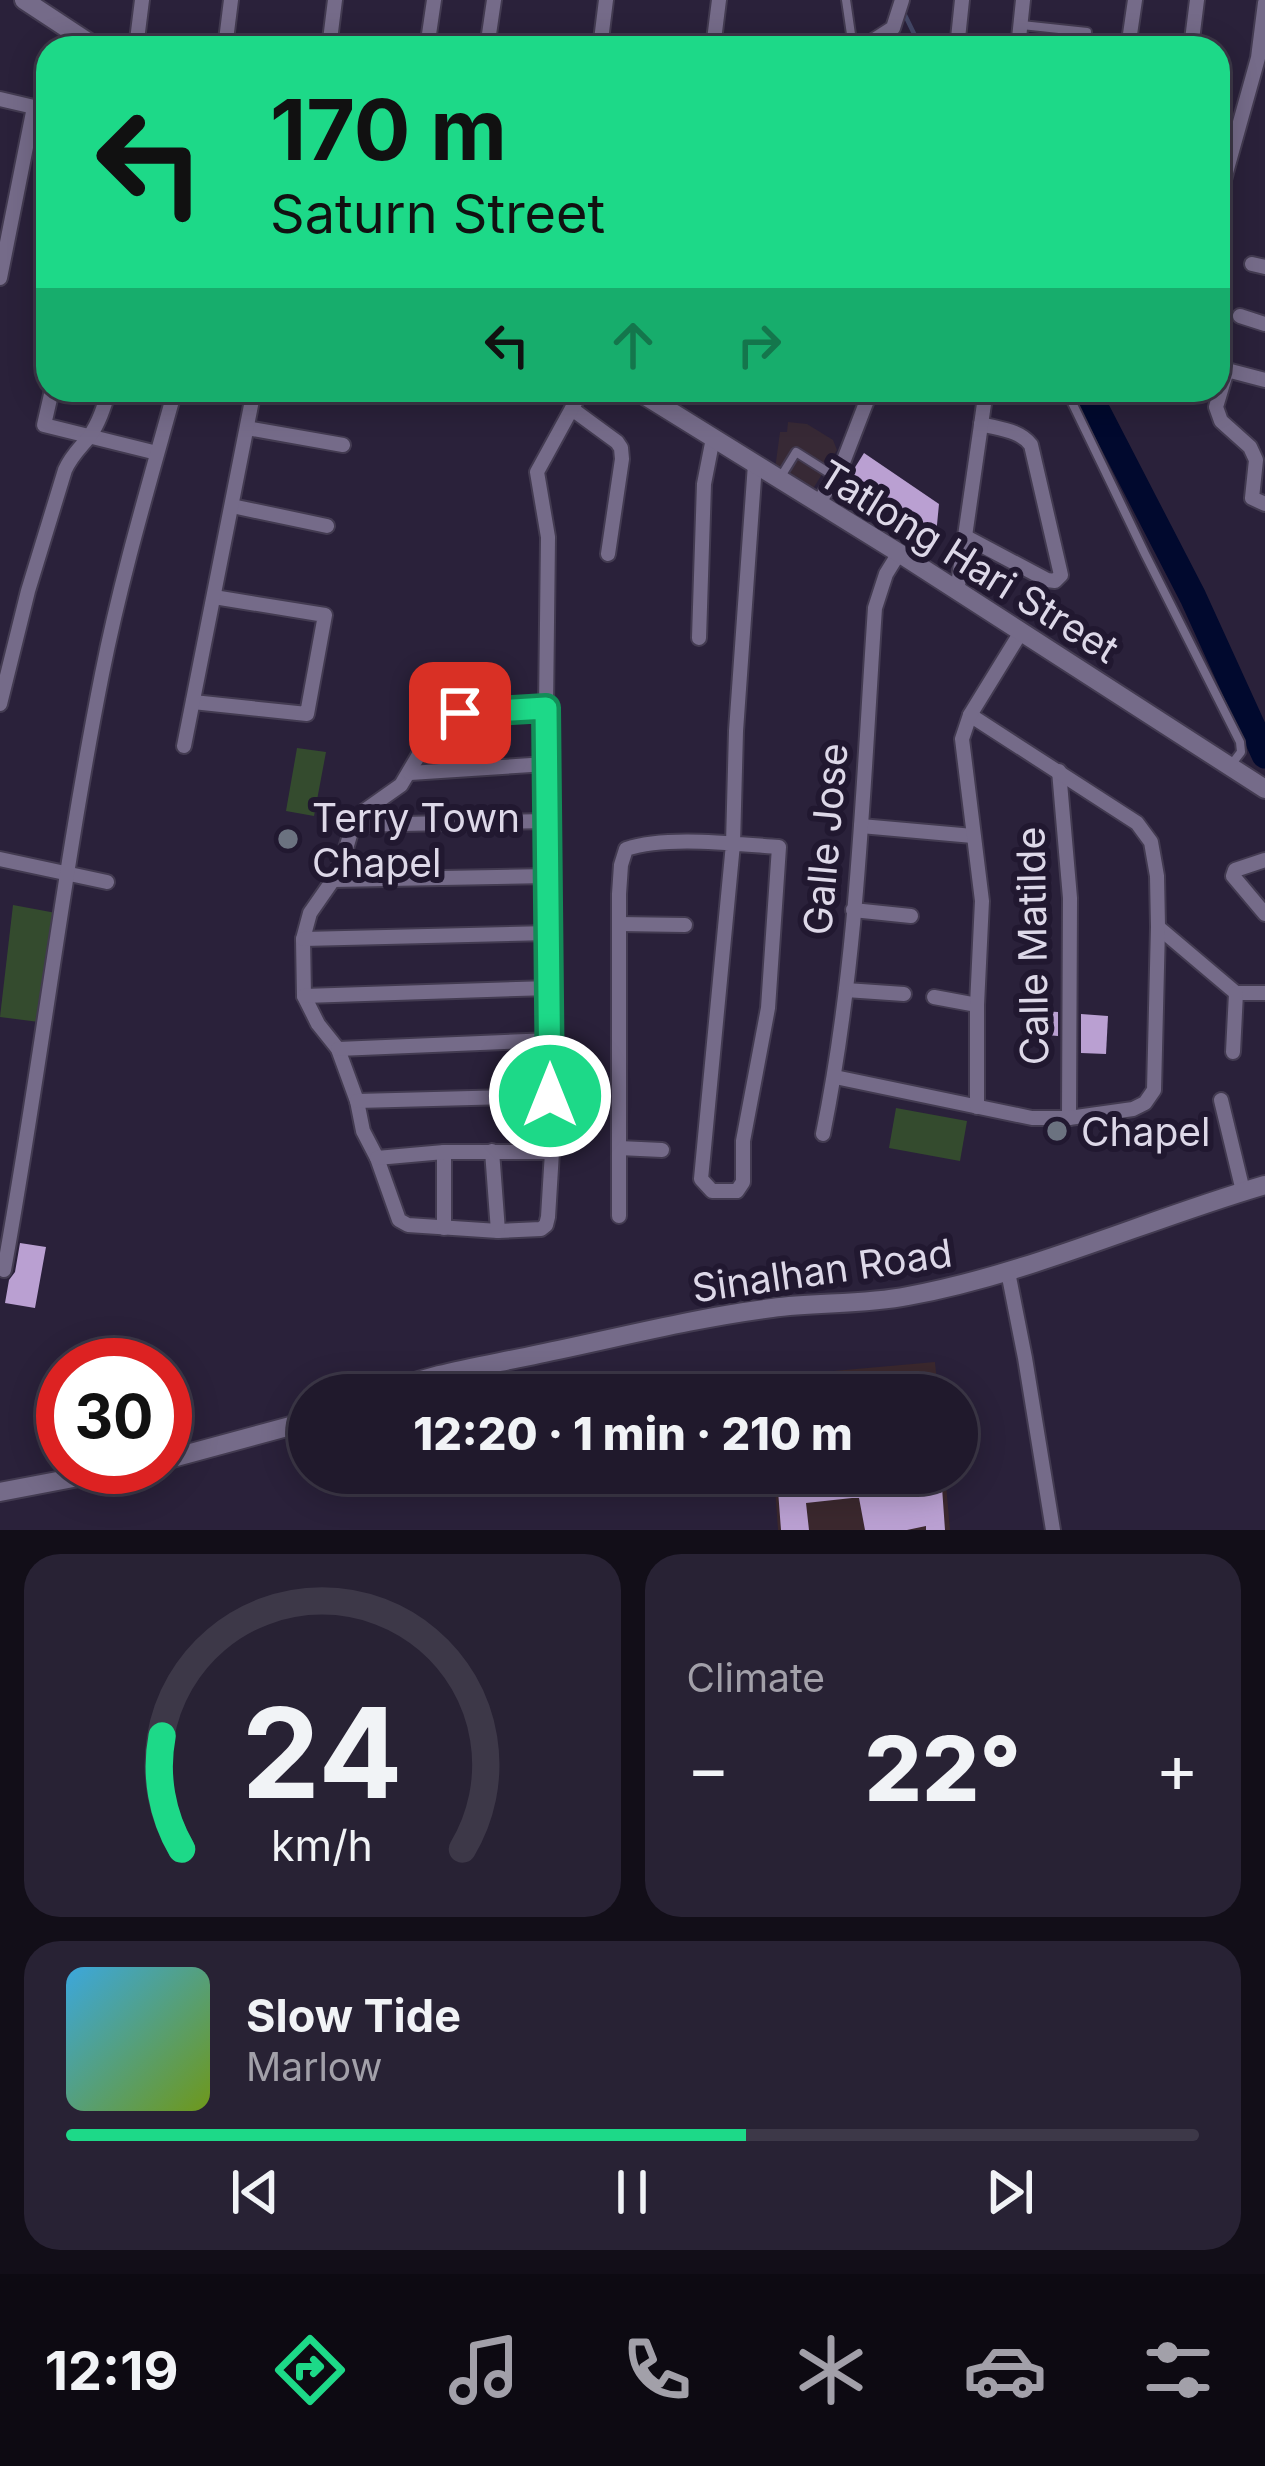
<!DOCTYPE html>
<meta charset="utf-8">
<style>
body{margin:0;font-family:Inter,sans-serif;background:#282234;color:#f1f3f6;height:100vh;display:flex;flex-direction:column;font-size:45px;white-space:nowrap}
*{box-sizing:border-box;margin:0}
p{font-size:39px;color:#a2a0a9}
.icon{flex:none;width:66px;height:66px;fill:none;stroke:currentColor;stroke-width:2;stroke-linecap:round;stroke-linejoin:round}
.map{position:relative;height:1530px;overflow:hidden}
.details{display:flex;flex-direction:column;gap:24px;padding:24px;background:#120e18;flex:1}
.details>*{flex:none}
.top-card{position:absolute;left:36px;top:36px;width:1194px;height:366px;border-radius:36px;box-shadow:0 6px 30px #0003,0 0 0 3px #3d3848;background:#1dd988;color:#111;overflow:hidden}
.speed{position:absolute;left:36px;top:1338px;display:flex;gap:24px;font-size:60px;font-weight:700;text-align:center}
.speed>*{display:grid;place-content:center;width:156px;height:156px;border-radius:50%;background:#20192c;box-shadow:0 6px 30px #0003,0 0 0 3px #3d3848;line-height:1}
.speed .limit{border:18px solid #d22;background:#fff;color:#111}
.pin{position:absolute;display:grid;place-items:center;width:102px;height:102px;color:#fff;margin:-51px;border-radius:24px;box-shadow:0 6px 18px #0006}
.me{position:absolute;width:132px;margin:-66px;rotate:0deg;stroke-linejoin:round;filter:drop-shadow(0 0 9px #0008)}
.turn{display:flex;align-items:center;gap:42px;height:252px;padding:0 36px;font-size:54px}
.turn .icon{width:156px;height:156px;stroke-width:2.5}
.turn b{display:block;font-size:84px;line-height:102px}
.lanes{display:flex;align-items:center;height:114px;padding:0 36px;background:#0003;justify-content:center;gap:60px;direction:ltr}
.lanes .off{opacity:.35}
.big{font-size:90px;font-weight:800;line-height:1.1}
.details .tile{flex:1;display:flex;flex-direction:column;justify-content:center;gap:18px;min-width:0;padding:0 42px;border-radius:36px;background:#282234}
.details .dial{align-items:center;gap:0}
.dial svg{height:312px;overflow:visible;fill:none;stroke:#3d3848;stroke-width:7;stroke-linecap:round;text-anchor:middle}
.dial text{fill:#f1f3f6;stroke:none}
.song{display:flex;align-items:center;gap:36px}
.cover{width:144px;height:144px;border-radius:18px;background:linear-gradient(135deg,hsl(200 70% 55%),hsl(80 70% 35%))}
.played{height:12px;border-radius:6px;background:linear-gradient(90deg,#1dd988 60%,#3d3848 60%)}
.keys{display:flex;justify-content:space-around;direction:ltr}
.heat{display:flex;justify-content:space-between;align-items:center;font-size:66px;direction:ltr}
.details .tiles{flex:1;display:grid;gap:24px;grid-template-columns:1fr 1fr}
.tile:last-child{grid-column:span 2}
.trip{position:absolute;left:288px;top:1374px;width:690px;height:120px;border-radius:60px;background:#20192c;box-shadow:0 6px 30px #0003,0 0 0 3px #3d3848;font-weight:800;line-height:120px;text-align:center}
.dock{display:flex;height:192px;justify-content:space-around;align-items:center;background:#0d0a12;color:#a2a0a9}
.dock .icon{width:84px;height:84px}
.dock .active{color:#1dd988}
.dock b{font-size:54px;color:#f1f3f6}
.map>svg:first-child{display:block}
.commercial{fill:#372935}
.education{fill:#3b282e}
.green{fill:#344b2e}
.lines{fill:none;stroke-linecap:round;stroke-linejoin:round}
.stream{stroke:#434766;stroke-width:4.5}
.river{stroke:#01092e;stroke-width:27}
.building{fill:#baa0d2}
.lane-casing{stroke:#433b51;stroke-width:12}
.street-casing{stroke:#433b51;stroke-width:18}
.secondary-casing{stroke:#433b51;stroke-width:22}
.lane{stroke:#756b89;stroke-width:8}
.street{stroke:#756b89;stroke-width:14}
.secondary{stroke:#756b89;stroke-width:18}
.route-casing{stroke:#138d58;stroke-width:30}
.route{stroke:#1dd988;stroke-width:21}
.worship-dot{fill:#6b7280;stroke:#211830;stroke-width:4.5}
.labels{text-anchor:middle;dominant-baseline:central;stroke-width:12;stroke-linejoin:round;paint-order:stroke}
.street-label{font-size:39px;fill:#ddd8e8;stroke:#211830}
.poi-label{font-size:39px;fill:#ddd8e8;stroke:#211830;text-anchor:start}
</style>
<div class="map">
<svg width="1265" height="1530" viewBox="0 0 1265 1530">
<rect width="100%" height="100%" fill="#2a213a"/>
<polygon class="commercial" points="788,422 807,424 833,440 837,450 811,492 775,469 780,432 787,432"/>
<g class="education">
<polygon points="935,1362 938,1395 768,1395 766,1377"/>
<polygon points="774,1473 945,1473 950,1530 778,1530"/>
</g>
<g class="green">
<polygon points="297,748 326,752 314,816 286,811"/>
<polygon points="13,905 56,913 39,1022 0,1017"/>
<polygon points="896,1108 967,1121 960,1161 889,1148"/>
</g>
<g class="lines">
<polyline class="stream" points="903,11 921,48"/>
<polyline class="river" points="1086,390 1193,597 1265,755"/>
</g>
<g class="building">
<polygon points="864,453 939,504 936,535 849,477"/>
<polygon points="1024,1010 1058,1012 1058,1036 1023,1033"/>
<polygon points="1081,1014 1108,1016 1106,1054 1081,1053"/>
<polygon points="20,1243 46,1247 35,1308 5,1303 9,1280 15,1272"/>
<polygon points="843,1372 843,1375 873,1372 875,1395 849,1395 848,1389 803,1395 801,1377"/>
<polygon points="847,1473 941,1473 945,1530 926,1530 926,1526 907,1530 865,1530 859,1498 852,1498 806,1503 809,1530 781,1530 777,1477 801,1475 802,1486 848,1480"/>
</g>
<g class="lines">
<defs>
<g id="lane">
<polyline points="846,0 853,48"/>
<polyline points="1022,25 1087,32"/>
<polyline points="1066,390 1145,554 1240,742 1241,752 1231,765"/>
<polyline points="780,478 796,452 834,476"/>
</g>
<g id="street">
<polyline points="136,48 142,0"/>
<polyline points="225,48 231,0"/>
<polyline points="329,48 335,0"/>
<polyline points="427,48 434,0"/>
<polyline points="487,48 494,0"/>
<polyline points="600,48 606,0"/>
<polyline points="713,48 719,0"/>
<polyline points="862,48 893,28 902,0"/>
<polyline points="957,48 962,0"/>
<polyline points="1018,48 1023,0"/>
<polyline points="1128,48 1135,0"/>
<polyline points="1191,48 1197,0"/>
<polyline points="0,99 34,107 0,278"/>
<polyline points="1218,201 1258,58 1265,3"/>
<polyline points="1252,264 1265,267"/>
<polyline points="1240,316 1265,324"/>
<polyline points="1223,369 1265,380"/>
<polyline points="1227,370 1216,407 1221,421 1250,447 1256,460 1252,498 1265,504"/>
<polyline points="52,390 44,425 157,453"/>
<polyline points="1137,390 1155,396 1162,390"/>
<polyline points="572,409 617,442 621,448 622,459 608,554"/>
<polyline points="247,428 343,445"/>
<polyline points="818,504 842,465 871,390"/>
<polyline points="232,506 327,526"/>
<path d="M 966,537 L 1047,580 L 1055,581 L 1061,575 L 1031,445 C 1020,430 999,429 981,424"/>
<polyline points="957,592 986,390"/>
<polyline points="699,638 704,484 713,438"/>
<polyline points="193,702 307,714 325,615 214,597"/>
<path d="M 0,704 L 28,591 L 65,470 C 71,456 80,448 89,437 C 99,423 104,407 109,390"/>
<polyline points="546,708 446,716 430,736 401,785 360,814 353,825 345,852 333,880 310,913 303,939 304,996 318,1024 338,1049 357,1101 363,1131 377,1158 399,1220 408,1225 498,1231 541,1229 546,1225 548,1217 552,1152 546,708 548,537 537,472 582,390"/>
<polyline points="184,746 254,390"/>
<polyline points="1059,771 1070,898 1069,1118"/>
<polyline points="410,773 547,764"/>
<polyline points="353,825 548,821"/>
<polyline points="861,826 973,836"/>
<polyline points="0,859 107,882"/>
<polyline points="1265,860 1235,870 1233,876 1265,914"/>
<polyline points="333,880 549,876"/>
<polyline points="853,910 911,916"/>
<polyline points="619,924 685,925"/>
<polyline points="1158,927 1236,993 1265,993"/>
<polyline points="303,939 549,933"/>
<polyline points="846,990 904,994"/>
<polyline points="304,996 550,988"/>
<polyline points="934,997 977,1005"/>
<polyline points="338,1049 551,1040"/>
<polyline points="1233,1052 1236,993"/>
<polyline points="835,1077 1032,1118 1069,1118 1133,1109 1145,1103 1154,1090 1158,927 1157,876 1151,842 1137,823 970,715"/>
<polyline points="1221,1100 1243,1191"/>
<polyline points="357,1101 550,1096"/>
<polyline points="977,1107 977,1005 982,901 962,739 970,715 1021,632"/>
<path d="M 823,1134 C 858,961 863,783 875,608 L 886,574 L 899,553"/>
<polyline points="619,1148 662,1150"/>
<polyline points="492,1151 498,1231"/>
<polyline points="444,1152 444,1228"/>
<polyline points="377,1158 444,1152 552,1152"/>
<path d="M 619,1216 L 619,894 L 621,865 L 626,849 C 667,835 735,844 779,847 L 768,1008 L 743,1141 L 743,1182 L 737,1191 L 712,1191 L 701,1179 L 733,844 L 736,731 L 755,464"/>
<path d="M 4,1270 C 40,1072 63,871 102,674 C 121,578 149,484 175,390"/>
<polyline points="1008,1272 1025,1358 1053,1530"/>
</g>
<g id="secondary">
<polyline points="24,0 97,48"/>
<polyline points="636,390 899,553 1265,789"/>
<path d="M 381,1395 C 432,1372 485,1366 539,1354 C 617,1338 693,1318 772,1308 C 817,1302 864,1305 908,1296 C 1032,1273 1145,1220 1265,1185"/>
<polyline points="165,1460 309,1421"/>
<polyline points="0,1492 131,1467"/>
</g>
</defs>
<use href="#lane" class="lane-casing"/>
<use href="#street" class="street-casing"/>
<use href="#secondary" class="secondary-casing"/>
<use href="#lane" class="lane"/>
<use href="#street" class="street"/>
<use href="#secondary" class="secondary"/>
</g>
<g class="lines">
<defs>
<polyline id="route" points="460,713 546,708 550,1096"/>
</defs>
<use href="#route" class="route-casing"/>
<use href="#route" class="route"/>
</g>
<g class="worship-dot">
<circle cx="288" cy="839" r="12"/>
<circle cx="1057" cy="1131" r="12"/>
</g>
<g class="labels">
<g class="street-label">
<text transform="translate(969 561) rotate(32)">Tatlong Hari Street</text>
<text transform="translate(825 839) rotate(-85)">Galle Jose</text>
<text transform="translate(1032 946) rotate(-91)">Calle Matilde</text>
<text transform="translate(822 1270) rotate(-8)">Sinalhan Road</text>
</g>
<g class="poi-label">
<text x="312" y="817">Terry Town<tspan x="312" dy="45">Chapel</tspan></text>
<text x="1081" y="1131">Chapel</text>
</g>
</g>
</svg>
<div class="speed"><div class="limit">30</div></div>
<div class="pin" style="left:460px;top:713px;background:#d93025"><svg class="icon" aria-label="arrive" viewBox="0 0 24 24"><path d="M6 21V4h12l-3 4 3 4H6"/></svg></div>
<svg class="me" style="left:550px;top:1096px" viewBox="-20 -20 40 40"><circle r="17" fill="#1dd988" stroke="#fff" stroke-width="3"/><path d="M0-11L8 9 0 5-8 9z" fill="#fff"/></svg>
<div class="trip">12:20 · 1 min · 210 m</div>
<div class="top-card">
<div class="turn"><svg class="icon" aria-label="left" viewBox="0 0 24 24"><path d="M17 20v-9H6M10 6l-5 5 5 5"/></svg><div><b>170 m</b>Saturn Street</div></div>
<div class="lanes"><svg class="icon" aria-label="left" viewBox="0 0 24 24"><path d="M17 20v-9H6M10 6l-5 5 5 5"/></svg><svg class="icon off" aria-label="ahead" viewBox="0 0 24 24"><path d="M12 20V5M6 11l6-6 6 6"/></svg><svg class="icon off" aria-label="right" viewBox="0 0 24 24"><path d="M7 20v-9h11M14 6l5 5-5 5"/></svg></div>
</div>
</div>
<section class="details">
<div class="tiles">
<div class="tile dial"><svg viewBox="0 0 100 80">
<path d="M14 69A42 42 0 1 1 86 69"/>
<path d="M14 69A42 42 0 0 1 9 40" stroke="#1dd988"/>
<text x="50" y="56" font-size="32" font-weight="700">24</text>
<text x="50" y="72" font-size="11">km/h</text>
</svg></div>
<div class="tile"><p>Climate</p>
<div class="heat"><a>−</a><b class="big">22°</b><a>+</a></div>
</div>
<div class="tile">
<div class="song"><i class="cover"></i><div><b>Slow Tide</b><p>Marlow</p></div></div>
<div class="played"></div>
<div class="keys"><svg class="icon" aria-label="previous" viewBox="0 0 24 24"><path d="M18 5L8 12l10 7zM5 5v14"/></svg><svg class="icon" aria-label="pause" viewBox="0 0 24 24"><path d="M8 5v14M16 5v14"/></svg><svg class="icon" aria-label="next" viewBox="0 0 24 24"><path d="M6 5l10 7-10 7zM19 5v14"/></svg></div>
</div>
</div>
</section>
<nav class="dock">
<b>12:19</b>
<svg class="icon active" aria-label="directions" viewBox="0 0 24 24"><path d="M12 3l9 9-9 9-9-9zM9 14v-3h6M13 9l2 2-2 2"/></svg>
<svg class="icon" aria-label="music" viewBox="0 0 24 24"><path d="M9 18V5l10-2v13"/><circle cx="6" cy="18" r="3"/><circle cx="16" cy="16" r="3"/></svg>
<svg class="icon" aria-label="phone" viewBox="0 0 24 24"><path d="M5 4h4l2 5-3 2q2 4 5 5l2-3 5 2v4C11 20 4 13 5 4z"/></svg>
<svg class="icon" aria-label="climate" viewBox="0 0 24 24"><path d="M12 3v18M4 7l16 10M4 17L20 7"/></svg>
<svg class="icon" aria-label="car" viewBox="0 0 24 24"><path d="M5 17H2v-5l4-1 3-4h7l3 4 3 1v5h-3M9 17h6M6 11h13"/><circle cx="7" cy="17" r="2"/><circle cx="17" cy="17" r="2"/></svg>
<svg class="icon" aria-label="filters" viewBox="0 0 24 24"><path d="M4 7h16M4 17h16"/><circle cx="9" cy="7" r="2"/><circle cx="15" cy="17" r="2"/></svg>
</nav>
